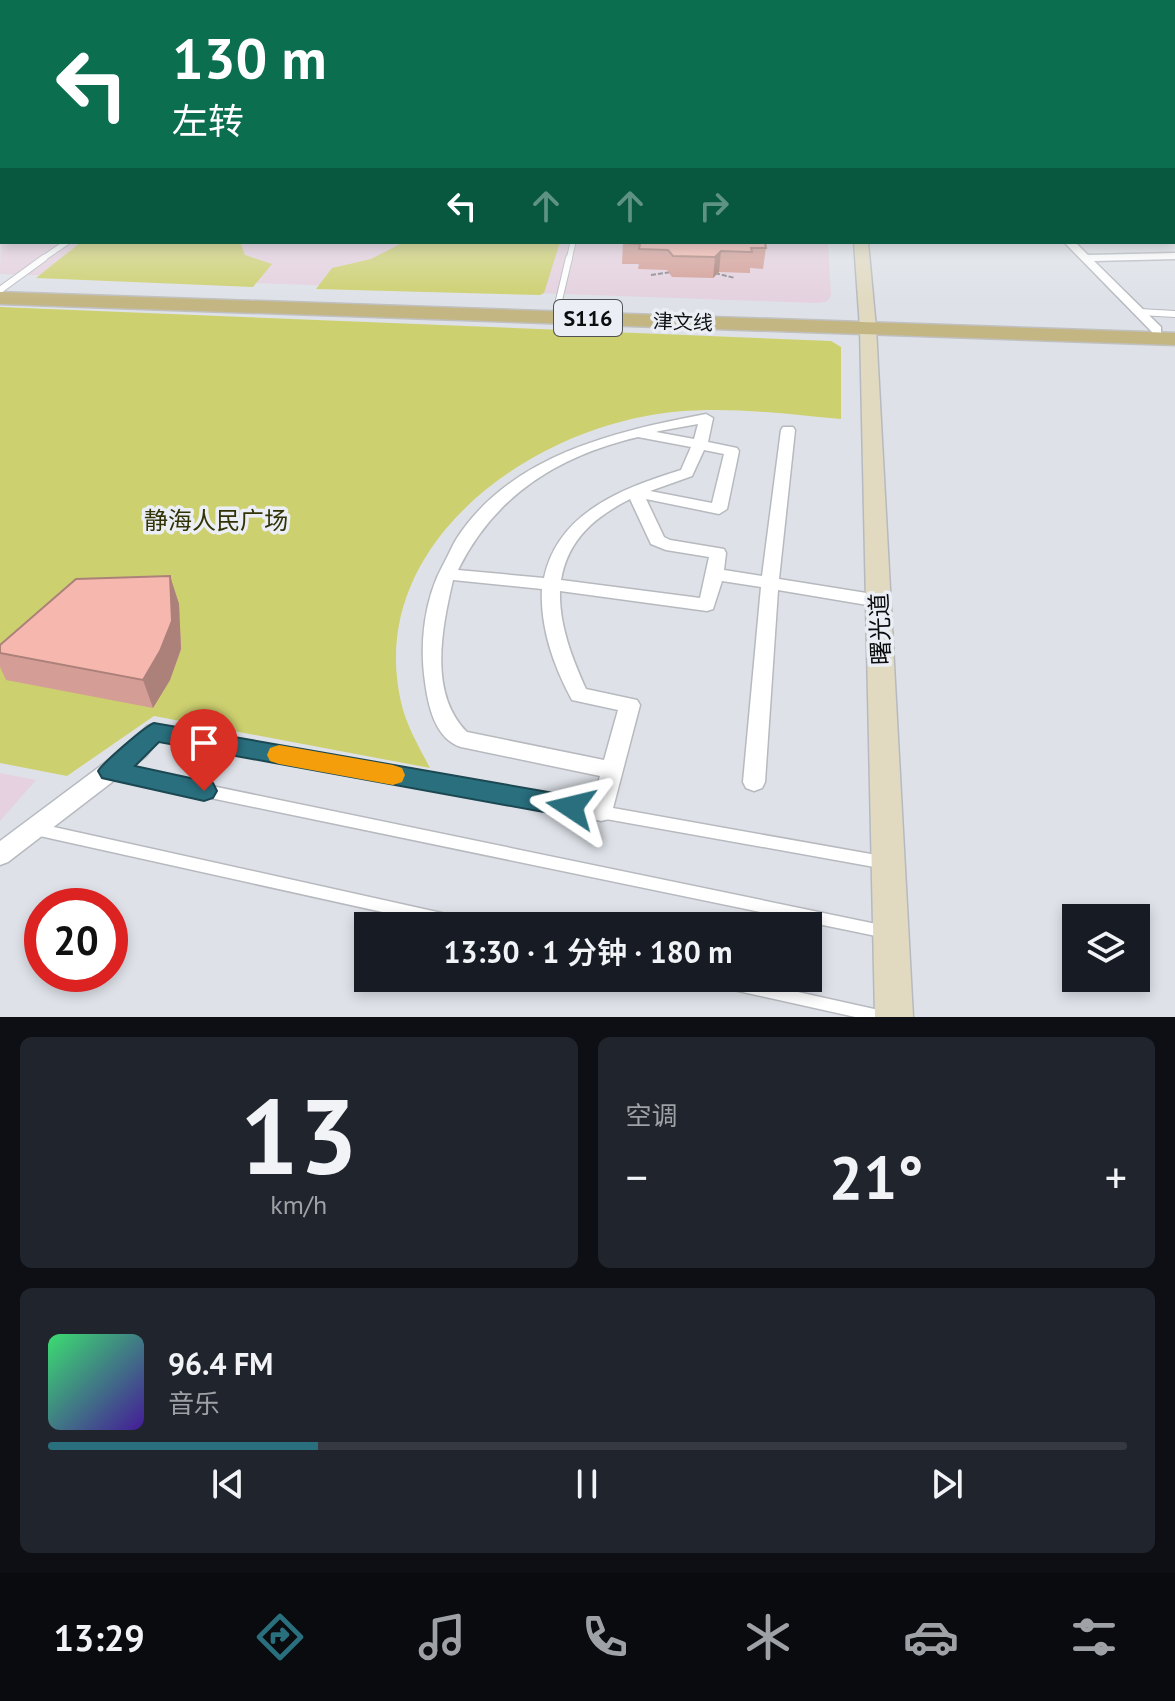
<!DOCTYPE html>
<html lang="zh">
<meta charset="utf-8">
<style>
body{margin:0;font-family:"PT Sans","Noto Sans SC",sans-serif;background:#20242c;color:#f1f3f6;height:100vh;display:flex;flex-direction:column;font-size:30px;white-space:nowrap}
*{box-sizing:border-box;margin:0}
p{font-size:26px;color:#9ea1a6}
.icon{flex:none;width:44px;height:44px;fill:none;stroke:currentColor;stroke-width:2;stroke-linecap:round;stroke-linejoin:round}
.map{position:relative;height:1017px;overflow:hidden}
.panel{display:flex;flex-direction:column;gap:20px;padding:20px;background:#0d0f14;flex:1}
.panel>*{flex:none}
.hud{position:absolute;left:0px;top:0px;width:1176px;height:244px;box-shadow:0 4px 12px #0003;background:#0b6e4f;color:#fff;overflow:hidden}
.fabs{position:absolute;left:1062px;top:904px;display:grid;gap:16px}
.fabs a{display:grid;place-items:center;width:88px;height:88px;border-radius:0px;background:#171b24;box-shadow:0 4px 12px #0003;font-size:40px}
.speed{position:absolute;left:24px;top:888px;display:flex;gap:16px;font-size:40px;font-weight:700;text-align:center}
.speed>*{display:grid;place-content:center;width:104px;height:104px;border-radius:50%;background:#171b24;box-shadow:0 4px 12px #0003;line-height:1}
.speed .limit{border:12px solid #d22;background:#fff;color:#111}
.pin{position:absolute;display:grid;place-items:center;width:68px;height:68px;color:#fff;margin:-82px -34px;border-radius:50% 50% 50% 0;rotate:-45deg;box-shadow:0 0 8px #0007}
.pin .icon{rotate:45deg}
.me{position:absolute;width:88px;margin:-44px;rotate:280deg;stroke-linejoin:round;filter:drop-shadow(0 0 6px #0008)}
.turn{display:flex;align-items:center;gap:28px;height:168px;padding:0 40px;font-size:36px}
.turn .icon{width:104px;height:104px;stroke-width:2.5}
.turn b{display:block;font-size:56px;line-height:68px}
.lanes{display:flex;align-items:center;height:76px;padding:0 40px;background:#0003;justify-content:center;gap:40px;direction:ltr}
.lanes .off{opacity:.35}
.big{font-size:60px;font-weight:600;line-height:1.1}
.panel .widget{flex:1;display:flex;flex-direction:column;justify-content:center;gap:12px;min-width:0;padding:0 28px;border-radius:12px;background:#20242c}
.panel .dial{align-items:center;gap:0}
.dial b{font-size:104px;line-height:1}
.song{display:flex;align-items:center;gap:24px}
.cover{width:96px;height:96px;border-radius:12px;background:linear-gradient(135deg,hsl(140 70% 55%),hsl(260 70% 35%))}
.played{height:8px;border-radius:4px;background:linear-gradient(90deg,#296f7e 25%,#363941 25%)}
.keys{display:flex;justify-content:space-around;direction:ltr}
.heat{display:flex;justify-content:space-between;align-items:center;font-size:44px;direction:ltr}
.panel .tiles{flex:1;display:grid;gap:20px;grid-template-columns:1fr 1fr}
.widget:last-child{grid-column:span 2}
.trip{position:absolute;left:354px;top:912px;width:468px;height:80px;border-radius:0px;background:#171b24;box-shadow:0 4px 12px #0003;font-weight:600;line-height:80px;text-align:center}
.dock{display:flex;height:128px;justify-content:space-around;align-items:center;background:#090b0e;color:#9ea1a6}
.dock .icon{width:56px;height:56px}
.dock .selected{color:#296f7e}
.dock b{font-size:36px;color:#f1f3f6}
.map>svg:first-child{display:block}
.commercial{fill:#e5d1df}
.green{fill:#cdd06f}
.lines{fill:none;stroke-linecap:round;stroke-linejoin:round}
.lane-far3-casing{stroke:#b6babf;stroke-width:7}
.lane-far2-casing{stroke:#b6babf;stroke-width:8}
.lane-far1-casing{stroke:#b6babf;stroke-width:13}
.lane-casing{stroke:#b6babf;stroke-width:15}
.street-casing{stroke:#b6babf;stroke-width:3}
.secondary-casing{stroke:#b6babf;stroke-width:3}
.primary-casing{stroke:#c0c0c1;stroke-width:3}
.path{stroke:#85888c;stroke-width:2;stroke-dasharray:5 2;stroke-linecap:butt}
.lane-far3{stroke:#fff;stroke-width:5}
.lane-far2{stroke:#fff;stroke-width:6}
.lane-far1{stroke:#fff;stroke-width:10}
.lane{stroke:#fff;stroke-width:12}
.street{fill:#fff;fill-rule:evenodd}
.secondary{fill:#e1dac1;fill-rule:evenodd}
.primary{fill:#c4b683;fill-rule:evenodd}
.wall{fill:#d49e96}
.shaded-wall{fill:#ac817a}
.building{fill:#f6b8ae;stroke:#ac817a;stroke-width:2}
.route{fill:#296f7e;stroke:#1b4852;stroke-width:2}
.slow{fill:#f59e0b}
.labels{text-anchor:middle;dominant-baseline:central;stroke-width:7;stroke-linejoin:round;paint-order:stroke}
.far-street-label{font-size:20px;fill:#0c0d0f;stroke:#ebeff5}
.shield{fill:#ebeff5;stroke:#4f5154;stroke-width:2}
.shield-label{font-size:22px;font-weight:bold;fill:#0c0d0f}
.park-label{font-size:24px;fill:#313206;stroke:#ebeff5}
.street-label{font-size:24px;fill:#0c0d0f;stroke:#ebeff5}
</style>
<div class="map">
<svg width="1175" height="1017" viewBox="0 0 1175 1017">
<rect width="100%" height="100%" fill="#dee2e8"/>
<g class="commercial">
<polygon points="2,186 2,242 828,242 831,296 826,302 816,303 0,274"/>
<polygon points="0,773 36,780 0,821"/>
</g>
<g class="green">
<polygon points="81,242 240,242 245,255 272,264 253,287 36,278"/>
<polygon points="404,242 560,242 544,293 540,295 316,289 332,268 371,259"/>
<path d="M 0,307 L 831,341 L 841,347 L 841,419 C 775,413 706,403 641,417 C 511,443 367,554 401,702 C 406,725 419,747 430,768 L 154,716 L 67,776 L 0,763 Z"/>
</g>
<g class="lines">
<defs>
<g id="lane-far3">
<polyline points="41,260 67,242"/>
<polyline points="569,260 573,242"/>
</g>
<g id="lane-far2">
<polyline points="0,290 44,258"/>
<polyline points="1140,312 1175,314"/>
<polyline points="555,317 569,258"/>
</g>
<polyline id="lane-far1" points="155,732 293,757"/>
<g id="lane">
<polyline points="282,755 881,862"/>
<polyline points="115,772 881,931"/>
<polyline points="40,830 473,926"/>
<polyline points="707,978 883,1017"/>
</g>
<g id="street">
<rect x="1174" y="195" width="1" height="6"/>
<polygon points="1064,242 1075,242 1088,255 1175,253 1175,259 1094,261 1161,327 1161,333 1153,333"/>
<path d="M 706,414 L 713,418 L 708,442 L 737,448 L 739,451 L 727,509 L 719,514 L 646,499 L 664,537 L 670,540 L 724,549 L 726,553 L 724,570 L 762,576 L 781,430 L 783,427 L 793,427 L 795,430 L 779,579 L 879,595 L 885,597 L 888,601 L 885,605 L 879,607 L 778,590 L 765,782 L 762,788 L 754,791 L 746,788 L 743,782 L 761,587 L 722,581 L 713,609 L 707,611 L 560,591 C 559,625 572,658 586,689 L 637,700 L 640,705 L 612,812 L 609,819 L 601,821 L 593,819 L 590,812 L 600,776 L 461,747 C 435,739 428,705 425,682 C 419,642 425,598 443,565 C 448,556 452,546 457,538 C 511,455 616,431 706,414 ZM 698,424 L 694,439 L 656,432 L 659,431 ZM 638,437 L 691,447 L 681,470 C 623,488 558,512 544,578 L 458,570 C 495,495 558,456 638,437 ZM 704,450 L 724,454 L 712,503 L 650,491 L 692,476 ZM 630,499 L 651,544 L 666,550 L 709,557 L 700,598 L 561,580 C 568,539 595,517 630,499 ZM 453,580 L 542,589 C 540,627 554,667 572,700 L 618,710 L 604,760 L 467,732 C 428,693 442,628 453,580 Z"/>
<polygon points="154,724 161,726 164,732 146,756 8,862 0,865 0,841 130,744 147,726"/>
</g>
<polygon id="secondary" points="854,242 868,242 876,328 913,1017 875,1017 860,328"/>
<g id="primary">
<rect x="0" y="159" width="2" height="8"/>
<polygon points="0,292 1175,333 1175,345 0,304"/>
</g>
</defs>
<use href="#lane-far3" class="lane-far3-casing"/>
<use href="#lane-far2" class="lane-far2-casing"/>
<use href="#lane-far1" class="lane-far1-casing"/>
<use href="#lane" class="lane-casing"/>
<use href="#street" class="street-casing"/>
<use href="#secondary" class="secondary-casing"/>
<use href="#primary" class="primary-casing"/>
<g class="path">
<polyline points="715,273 735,278"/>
<polyline points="651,275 671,272"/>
</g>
<use href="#lane-far3" class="lane-far3"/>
<use href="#lane-far2" class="lane-far2"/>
<use href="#lane-far1" class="lane-far1"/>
<use href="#lane" class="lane"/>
<use href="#street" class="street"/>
<use href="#secondary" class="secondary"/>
<use href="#primary" class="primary"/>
</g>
<g class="wall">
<polygon points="0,208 2,208 2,242 17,242 14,244 0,244"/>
<polygon points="623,242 766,248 763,269 750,268 750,273 719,272 713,278 672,277 667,270 638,269 639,264 622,264"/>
<polygon points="170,576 179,604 181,649 170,680 153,708 6,680 0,667 0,645"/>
</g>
<g class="shaded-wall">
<polygon points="721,251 719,272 713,278 715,257"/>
<polygon points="170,576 179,604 181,649 170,680 153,708 143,680"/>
</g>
<g class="building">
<rect x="0" y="208" width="2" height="16"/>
<polygon points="623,242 765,242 766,248 751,248 752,252 721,251 715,257 673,256 668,250 639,249 640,244 623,243"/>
<polygon points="170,576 172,621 160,651 143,680 0,653 0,645 76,579"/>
</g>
<linearGradient id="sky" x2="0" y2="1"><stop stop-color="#75a7e4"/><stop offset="0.53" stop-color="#f0f2f5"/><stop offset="1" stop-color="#f0f2f5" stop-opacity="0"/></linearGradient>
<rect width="1175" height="301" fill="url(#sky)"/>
<path class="route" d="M 154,723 L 571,796 L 580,799 L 584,807 L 580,814 L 571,817 L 159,742 L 135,766 L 213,783 L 217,791 L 213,798 L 204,801 L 102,778 L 98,771 C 103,763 145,726 154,723 Z"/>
<polygon class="slow" points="279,745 393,765 402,768 405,775 402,782 393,785 279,764 270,761 267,755 270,748"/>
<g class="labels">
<g class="far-street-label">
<text transform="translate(683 322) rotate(2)">津文线</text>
</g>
<rect class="shield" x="554" y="300" width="68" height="36" rx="6"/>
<g class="shield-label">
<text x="588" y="318">S116</text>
</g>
<g class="park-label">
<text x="216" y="520">静海人民广场</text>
</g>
<g class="street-label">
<text transform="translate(880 629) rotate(-92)">曙光道</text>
</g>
</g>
</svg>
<div class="fabs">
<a><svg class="icon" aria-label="layers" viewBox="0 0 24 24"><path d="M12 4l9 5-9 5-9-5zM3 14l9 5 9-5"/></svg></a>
</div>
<div class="speed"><div class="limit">20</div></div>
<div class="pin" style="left:204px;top:791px;background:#d93025"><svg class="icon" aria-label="arrive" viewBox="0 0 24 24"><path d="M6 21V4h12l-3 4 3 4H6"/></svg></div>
<svg class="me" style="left:571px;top:807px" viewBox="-20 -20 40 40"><path d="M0-17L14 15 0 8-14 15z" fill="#296f7e" stroke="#fff" stroke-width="4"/></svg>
<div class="trip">13:30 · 1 分钟 · 180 m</div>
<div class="hud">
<div class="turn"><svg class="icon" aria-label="left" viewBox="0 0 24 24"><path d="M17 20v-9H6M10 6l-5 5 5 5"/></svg><div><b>130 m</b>左转</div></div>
<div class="lanes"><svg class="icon" aria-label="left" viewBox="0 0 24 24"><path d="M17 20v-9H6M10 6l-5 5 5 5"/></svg><svg class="icon off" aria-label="ahead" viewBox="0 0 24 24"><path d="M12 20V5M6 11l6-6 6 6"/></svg><svg class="icon off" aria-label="ahead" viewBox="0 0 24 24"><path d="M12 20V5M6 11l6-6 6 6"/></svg><svg class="icon off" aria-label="right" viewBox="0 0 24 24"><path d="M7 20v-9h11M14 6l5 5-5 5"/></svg></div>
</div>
</div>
<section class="panel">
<div class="tiles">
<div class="widget dial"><b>13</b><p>km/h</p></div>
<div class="widget"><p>空调</p>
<div class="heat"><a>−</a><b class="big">21°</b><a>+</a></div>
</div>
<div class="widget">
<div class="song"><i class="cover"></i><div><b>96.4 FM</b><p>音乐</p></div></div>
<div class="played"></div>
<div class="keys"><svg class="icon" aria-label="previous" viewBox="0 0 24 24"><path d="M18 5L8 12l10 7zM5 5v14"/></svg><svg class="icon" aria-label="pause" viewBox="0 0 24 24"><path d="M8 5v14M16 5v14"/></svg><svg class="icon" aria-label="next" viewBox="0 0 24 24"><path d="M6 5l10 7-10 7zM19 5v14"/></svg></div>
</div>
</div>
</section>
<nav class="dock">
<b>13:29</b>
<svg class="icon selected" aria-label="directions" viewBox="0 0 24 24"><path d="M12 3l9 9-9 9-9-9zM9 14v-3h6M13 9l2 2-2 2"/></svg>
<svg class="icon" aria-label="music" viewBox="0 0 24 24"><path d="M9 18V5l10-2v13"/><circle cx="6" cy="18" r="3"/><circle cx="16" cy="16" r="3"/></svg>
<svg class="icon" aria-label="phone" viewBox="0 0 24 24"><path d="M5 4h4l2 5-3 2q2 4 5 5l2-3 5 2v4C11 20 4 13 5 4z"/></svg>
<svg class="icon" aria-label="climate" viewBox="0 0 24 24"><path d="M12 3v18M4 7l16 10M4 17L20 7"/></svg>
<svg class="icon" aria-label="car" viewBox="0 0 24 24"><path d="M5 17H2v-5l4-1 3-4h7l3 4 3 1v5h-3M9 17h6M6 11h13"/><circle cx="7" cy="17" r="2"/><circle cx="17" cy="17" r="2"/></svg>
<svg class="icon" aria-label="filters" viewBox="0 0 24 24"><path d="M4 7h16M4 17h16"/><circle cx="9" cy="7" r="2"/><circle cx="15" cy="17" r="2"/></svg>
</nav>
